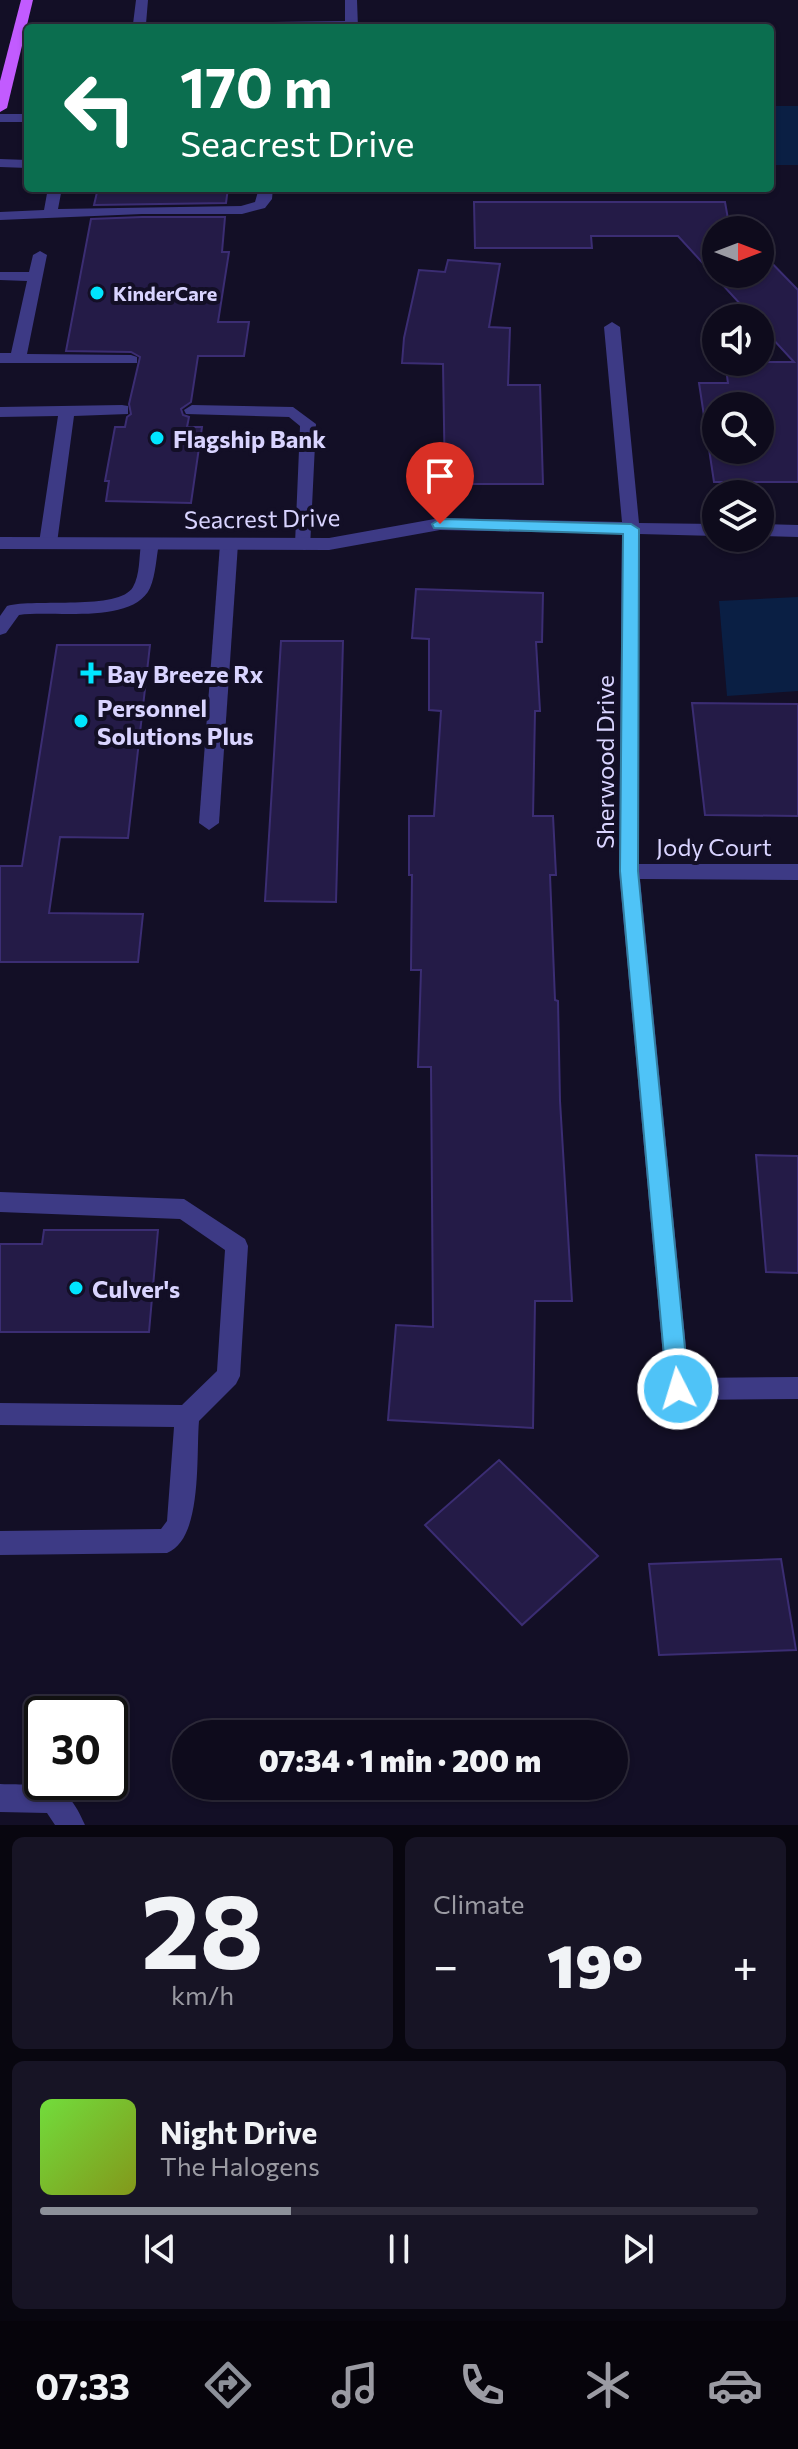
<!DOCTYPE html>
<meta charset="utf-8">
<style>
body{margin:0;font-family:Commissioner,sans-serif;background:#171425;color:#f1f3f6;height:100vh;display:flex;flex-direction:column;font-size:30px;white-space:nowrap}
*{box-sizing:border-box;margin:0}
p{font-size:26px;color:#9b9ba3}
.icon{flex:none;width:44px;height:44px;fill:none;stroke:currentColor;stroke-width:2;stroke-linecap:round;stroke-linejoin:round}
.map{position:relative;height:1825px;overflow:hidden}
.details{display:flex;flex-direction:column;gap:12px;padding:12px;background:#08060f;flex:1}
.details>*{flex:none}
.hud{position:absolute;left:24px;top:24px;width:750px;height:168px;border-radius:8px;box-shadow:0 2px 6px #0004,0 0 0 2px #2e2b3b;background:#0b6e4f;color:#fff;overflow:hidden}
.needle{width:52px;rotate:90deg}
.buttons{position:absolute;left:702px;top:216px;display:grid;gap:16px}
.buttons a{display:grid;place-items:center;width:72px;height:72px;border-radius:50%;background:#0e0b1c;box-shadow:0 2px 6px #0004,0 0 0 2px #2e2b3b;font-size:40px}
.speed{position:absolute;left:24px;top:1696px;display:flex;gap:16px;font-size:40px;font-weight:700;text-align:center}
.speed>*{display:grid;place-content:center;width:104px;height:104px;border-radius:50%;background:#0e0b1c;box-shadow:0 2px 6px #0004,0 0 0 2px #2e2b3b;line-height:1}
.speed .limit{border:4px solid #111;border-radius:12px;background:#fff;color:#111}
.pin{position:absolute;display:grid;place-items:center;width:68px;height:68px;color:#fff;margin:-82px -34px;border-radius:50% 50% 50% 0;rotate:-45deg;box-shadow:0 0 8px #0007}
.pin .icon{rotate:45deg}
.me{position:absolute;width:88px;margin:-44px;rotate:355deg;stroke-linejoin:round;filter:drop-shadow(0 0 6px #0008)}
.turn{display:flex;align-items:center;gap:28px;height:168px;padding:0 24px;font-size:36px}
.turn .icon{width:104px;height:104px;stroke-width:2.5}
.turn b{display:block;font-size:56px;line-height:68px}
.big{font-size:60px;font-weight:800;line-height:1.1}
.details .widget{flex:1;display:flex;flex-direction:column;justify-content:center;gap:12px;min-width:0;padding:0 28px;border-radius:12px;background:#171425}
.details .dial{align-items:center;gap:0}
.dial b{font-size:104px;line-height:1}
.song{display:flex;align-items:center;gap:24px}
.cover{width:96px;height:96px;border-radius:12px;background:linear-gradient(135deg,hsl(100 70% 55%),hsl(70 70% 35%))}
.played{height:8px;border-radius:4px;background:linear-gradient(90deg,#8c9099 35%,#2e2b3b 35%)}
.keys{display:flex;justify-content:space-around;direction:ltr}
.heat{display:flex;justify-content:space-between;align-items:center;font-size:44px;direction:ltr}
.details .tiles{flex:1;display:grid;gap:12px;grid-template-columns:1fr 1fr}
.widget:last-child{grid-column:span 2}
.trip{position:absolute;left:172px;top:1720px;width:456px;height:80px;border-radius:40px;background:#0e0b1c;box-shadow:0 2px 6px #0004,0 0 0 2px #2e2b3b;font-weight:800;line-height:80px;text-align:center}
.tabs{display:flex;height:128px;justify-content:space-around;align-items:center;background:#06040b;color:#9b9ba3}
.tabs .icon{width:56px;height:56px}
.tabs .on{color:#8c9099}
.tabs b{font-size:36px;color:#f1f3f6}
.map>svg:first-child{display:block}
.water{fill:#0a1f44}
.building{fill:#241b47;stroke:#3b2d73;stroke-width:2;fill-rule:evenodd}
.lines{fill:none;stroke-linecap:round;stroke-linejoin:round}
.service{fill:#3d3a85;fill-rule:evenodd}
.minor{fill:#3d3a85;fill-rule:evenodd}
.primary{fill:#c25bff;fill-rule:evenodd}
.route{fill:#4fc3f7;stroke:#337fa1;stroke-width:2}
.poi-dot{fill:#00e5ff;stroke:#130f26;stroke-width:3}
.labels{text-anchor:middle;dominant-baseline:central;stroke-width:8;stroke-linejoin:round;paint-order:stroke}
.far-poi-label{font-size:20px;font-weight:bold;fill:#d9d4ff;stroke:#130f26;text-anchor:start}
.poi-label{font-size:24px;font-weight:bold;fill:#d9d4ff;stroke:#130f26;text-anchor:start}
.street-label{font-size:24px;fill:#d9d4ff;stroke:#130f26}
</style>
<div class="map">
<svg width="798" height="1825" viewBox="0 0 798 1825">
<rect width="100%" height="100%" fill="#130f26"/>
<g class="water">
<rect x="770" y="106" width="28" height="59"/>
<polygon points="798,597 798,691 727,696 719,601"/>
</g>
<g class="building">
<polygon points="98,188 228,188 226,203 94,205"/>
<path d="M 474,202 L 725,202 L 730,230 L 716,230 L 716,274 L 760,274 L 761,252 L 798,290 L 798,482 L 714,482 L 699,383 L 728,383 L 725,362 L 794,362 L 760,325 L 760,318 L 753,318 L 678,236 L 591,236 L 592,248 L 475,248 ZM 716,406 L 760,406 L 760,450 L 716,450 Z"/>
<polygon points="142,217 225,217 222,252 229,252 218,322 249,322 244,356 198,356 191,402 181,409 183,415 189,417 187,427 202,427 191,503 106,501 109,481 105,481 115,427 125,427 127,417 131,414 129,404 140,357 131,352 66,351 91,219"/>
<polygon points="448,260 500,264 489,327 510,328 508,385 540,385 543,484 445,484 443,364 402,363 404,338 419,270 445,272"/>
<polygon points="416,589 543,593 542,642 536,642 540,711 535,711 533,816 553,816 556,875 550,875 555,1000 558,1001 560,1101 572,1301 535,1301 533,1428 388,1420 396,1325 433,1327 431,1067 418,1067 421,970 411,970 412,875 409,875 409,816 434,816 441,711 429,710 429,639 412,638"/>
<polygon points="281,641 343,641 336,902 265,901"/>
<polygon points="57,645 150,645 128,838 60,837 49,913 143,914 138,962 0,962 0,866 22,866"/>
<polygon points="692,703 798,704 798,816 705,815"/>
<polygon points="756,1155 798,1156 798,1273 766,1272"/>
<polygon points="44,1230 158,1230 149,1332 0,1332 0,1244 42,1244"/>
<polygon points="499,1460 598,1556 522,1625 425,1525"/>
<polygon points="781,1559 796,1650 659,1655 649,1564"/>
</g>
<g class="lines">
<g class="service">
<polygon points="136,0 148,0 146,24 345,21 345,0 357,0 358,28 120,28 133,24"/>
<rect x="0" y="114" width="28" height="8"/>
<polygon points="0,159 28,160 28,168 0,167"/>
<polygon points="48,188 62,188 58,209 241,206 255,202 259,188 273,188 272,199 265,208 242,214 142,214 0,220 0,212 44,210"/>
<polygon points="40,251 47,255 27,354 131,355 137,357 137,363 0,363 0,353 11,353 27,281 0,280 0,272 29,272 33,255"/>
<polygon points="122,405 128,406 128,414 74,416 57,543 54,547 42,547 39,543 58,416 0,417 0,407"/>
<polygon points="192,405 293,407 316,424 310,548 304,550 295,544 300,426 289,417 186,414 184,410"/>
<path d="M 150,538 L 159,544 C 156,558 156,574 150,588 C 133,625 53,610 19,615 L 6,633 L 0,635 L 0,616 L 7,606 C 35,598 119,611 133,587 C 140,575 139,557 141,544 Z"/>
<polygon points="229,538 238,544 219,823 209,830 199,823 220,544"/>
<path d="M 0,1192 L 184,1199 L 245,1239 L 248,1246 L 240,1376 L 236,1384 L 199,1421 C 196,1455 203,1539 167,1553 L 0,1555 L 0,1531 L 161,1529 L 167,1521 L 174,1427 L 0,1425 L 0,1403 L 182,1405 L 217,1371 L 225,1250 L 180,1219 L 0,1212 Z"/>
<path d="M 0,1784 C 45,1786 65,1777 85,1825 L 55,1825 L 47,1813 L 0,1812 Z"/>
</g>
<g class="minor">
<polygon points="612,322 620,327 639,523 716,524 716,536 639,534 639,864 798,864 798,880 640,879 689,1378 798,1377 798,1399 678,1400 670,1397 666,1389 619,871 622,534 440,530 329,550 0,549 0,537 329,538 440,518 622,522 604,327"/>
<polygon points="760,524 798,525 798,537 760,536"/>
</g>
<polygon class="primary" points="21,0 33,0 7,108 0,112 0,81"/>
</g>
<polygon class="route" points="440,519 631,524 639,529 638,871 689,1389 686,1396 678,1399 671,1396 667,1389 620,871 623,534 434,528 432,524"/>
<g class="poi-dot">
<circle cx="97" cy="293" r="8"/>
<circle cx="157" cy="438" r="8"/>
<path d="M87 661h8v8h8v8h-8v8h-8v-8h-8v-8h8z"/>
<circle cx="81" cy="721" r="8"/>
<circle cx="76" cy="1288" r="8"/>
</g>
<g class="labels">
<g class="far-poi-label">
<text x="113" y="293">KinderCare</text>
</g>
<g class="poi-label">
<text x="173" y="438">Flagship Bank</text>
<text x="107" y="673">Bay Breeze Rx</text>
<text x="97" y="707">Personnel<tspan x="97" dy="28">Solutions Plus</tspan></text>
<text x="92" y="1288">Culver's</text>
</g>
<g class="street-label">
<text transform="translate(262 518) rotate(-1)">Seacrest Drive</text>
<text transform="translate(604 762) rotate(-90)">Sherwood Drive</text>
<text x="714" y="846">Jody Court</text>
</g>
</g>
</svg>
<div class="buttons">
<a><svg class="needle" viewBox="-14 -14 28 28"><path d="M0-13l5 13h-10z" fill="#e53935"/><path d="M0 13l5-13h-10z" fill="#9b9ba3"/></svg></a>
<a><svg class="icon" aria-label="sound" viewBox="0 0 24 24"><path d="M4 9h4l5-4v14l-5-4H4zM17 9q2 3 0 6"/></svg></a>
<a><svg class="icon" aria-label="search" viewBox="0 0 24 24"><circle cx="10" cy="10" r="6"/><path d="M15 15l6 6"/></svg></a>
<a><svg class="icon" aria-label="layers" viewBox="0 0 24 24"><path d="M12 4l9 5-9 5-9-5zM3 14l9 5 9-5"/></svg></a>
</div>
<div class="speed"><div class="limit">30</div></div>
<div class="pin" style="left:440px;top:524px;background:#d93025"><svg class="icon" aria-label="arrive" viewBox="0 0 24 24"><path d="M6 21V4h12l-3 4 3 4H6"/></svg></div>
<svg class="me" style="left:678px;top:1389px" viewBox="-20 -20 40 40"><circle r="17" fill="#4fc3f7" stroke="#fff" stroke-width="3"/><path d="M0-11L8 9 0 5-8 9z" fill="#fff"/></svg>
<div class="trip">07:34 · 1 min · 200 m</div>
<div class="hud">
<div class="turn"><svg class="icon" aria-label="left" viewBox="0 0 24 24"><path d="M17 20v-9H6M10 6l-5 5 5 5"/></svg><div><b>170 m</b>Seacrest Drive</div></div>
</div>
</div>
<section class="details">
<div class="tiles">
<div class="widget dial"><b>28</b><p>km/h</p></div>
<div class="widget"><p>Climate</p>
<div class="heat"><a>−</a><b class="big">19°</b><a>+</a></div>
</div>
<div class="widget">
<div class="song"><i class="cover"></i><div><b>Night Drive</b><p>The Halogens</p></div></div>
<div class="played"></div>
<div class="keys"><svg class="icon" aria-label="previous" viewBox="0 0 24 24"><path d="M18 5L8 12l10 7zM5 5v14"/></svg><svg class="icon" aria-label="pause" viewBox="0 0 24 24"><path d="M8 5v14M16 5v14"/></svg><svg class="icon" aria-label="next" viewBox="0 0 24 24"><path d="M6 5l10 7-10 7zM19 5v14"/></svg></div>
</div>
</div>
</section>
<nav class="tabs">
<b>07:33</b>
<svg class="icon on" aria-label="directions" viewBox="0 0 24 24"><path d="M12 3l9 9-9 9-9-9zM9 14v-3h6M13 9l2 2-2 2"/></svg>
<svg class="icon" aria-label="music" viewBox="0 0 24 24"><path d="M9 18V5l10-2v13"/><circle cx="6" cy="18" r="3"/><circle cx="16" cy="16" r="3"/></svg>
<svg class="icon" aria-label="phone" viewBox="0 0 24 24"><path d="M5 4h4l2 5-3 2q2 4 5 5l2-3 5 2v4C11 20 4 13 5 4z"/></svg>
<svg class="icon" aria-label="climate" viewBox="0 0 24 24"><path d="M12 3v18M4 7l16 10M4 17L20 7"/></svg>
<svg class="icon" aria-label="car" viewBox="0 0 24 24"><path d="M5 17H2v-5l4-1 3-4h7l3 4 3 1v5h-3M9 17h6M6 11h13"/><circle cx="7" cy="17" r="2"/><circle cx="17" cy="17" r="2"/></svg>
</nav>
